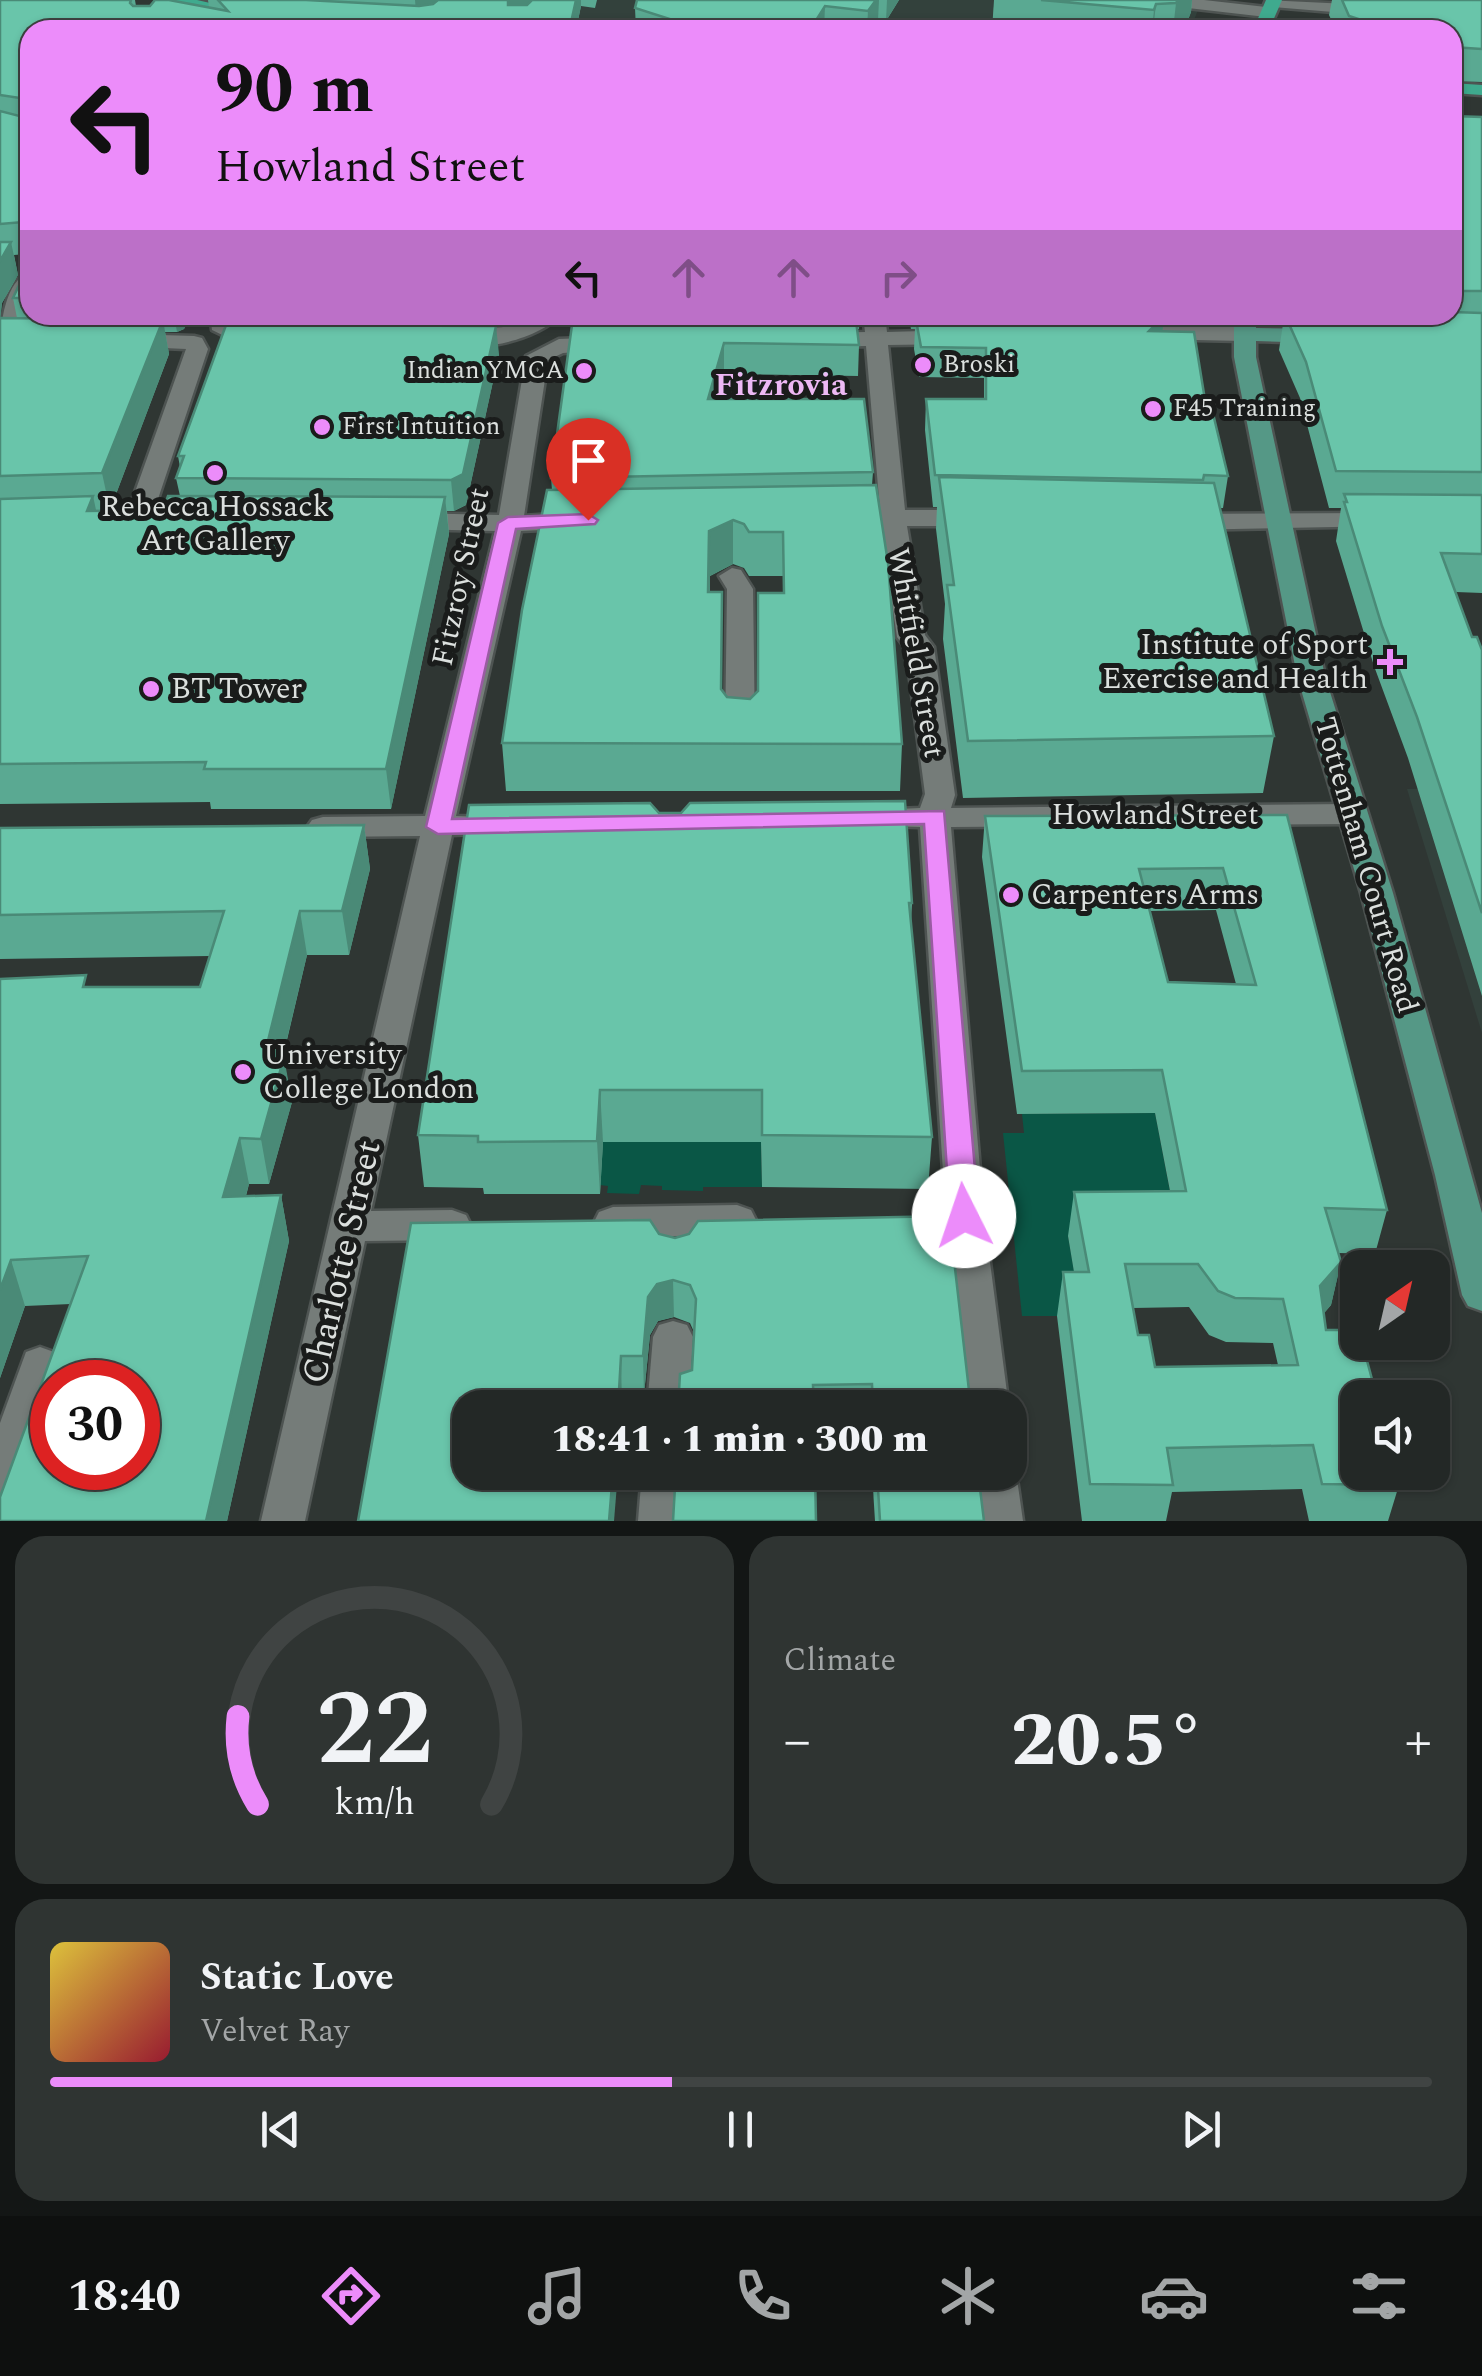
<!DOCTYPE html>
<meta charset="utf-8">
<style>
body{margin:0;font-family:Spectral,serif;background:#2f3432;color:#f1f3f6;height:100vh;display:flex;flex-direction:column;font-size:38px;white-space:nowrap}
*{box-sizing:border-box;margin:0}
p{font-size:32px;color:#a3a6a7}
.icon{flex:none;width:55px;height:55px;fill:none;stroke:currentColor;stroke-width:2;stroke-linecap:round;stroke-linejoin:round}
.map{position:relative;height:1521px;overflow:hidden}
.panel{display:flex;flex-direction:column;gap:15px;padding:15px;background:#131615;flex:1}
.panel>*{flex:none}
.guide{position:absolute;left:20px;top:20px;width:1442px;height:305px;border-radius:30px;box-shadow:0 2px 8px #0004,0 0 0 2px #404443;background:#ec8cfa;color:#111;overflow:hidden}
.needle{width:65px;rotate:34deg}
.buttons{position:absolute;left:1340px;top:1250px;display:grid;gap:20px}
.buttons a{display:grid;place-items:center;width:110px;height:110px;border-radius:20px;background:#232826;box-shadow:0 2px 8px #0004,0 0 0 2px #404443;font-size:50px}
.speed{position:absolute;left:30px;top:1360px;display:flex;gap:20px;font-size:50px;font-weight:700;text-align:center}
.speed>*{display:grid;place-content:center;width:130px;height:130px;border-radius:50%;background:#232826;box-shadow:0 2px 8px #0004,0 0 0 2px #404443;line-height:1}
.speed .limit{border:15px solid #d22;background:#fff;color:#111}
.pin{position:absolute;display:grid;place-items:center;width:85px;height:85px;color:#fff;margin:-102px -42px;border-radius:50% 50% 50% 0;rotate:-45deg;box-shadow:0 0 10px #0007}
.pin .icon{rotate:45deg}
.me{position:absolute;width:110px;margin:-55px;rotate:356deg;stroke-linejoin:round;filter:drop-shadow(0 0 8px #0008)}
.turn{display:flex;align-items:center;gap:35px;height:210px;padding:0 30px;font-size:45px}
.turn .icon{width:130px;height:130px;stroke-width:2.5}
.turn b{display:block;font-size:70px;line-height:85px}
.lanes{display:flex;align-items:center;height:95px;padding:0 30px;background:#0003;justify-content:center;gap:50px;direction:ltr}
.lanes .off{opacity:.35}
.big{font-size:75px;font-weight:800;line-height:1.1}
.panel .tile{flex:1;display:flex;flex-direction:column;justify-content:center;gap:15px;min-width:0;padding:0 35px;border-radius:30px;background:#2f3432}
.panel .dial{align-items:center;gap:0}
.dial svg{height:260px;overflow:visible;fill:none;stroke:#404443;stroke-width:7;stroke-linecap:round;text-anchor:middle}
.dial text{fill:#f1f3f6;stroke:none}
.song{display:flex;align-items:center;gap:30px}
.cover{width:120px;height:120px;border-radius:15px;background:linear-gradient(135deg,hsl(50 70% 55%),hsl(350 70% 35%))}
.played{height:10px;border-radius:5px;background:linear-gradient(90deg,#ec8cfa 45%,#404443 45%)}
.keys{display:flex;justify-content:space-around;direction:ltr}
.heat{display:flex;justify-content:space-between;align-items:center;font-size:55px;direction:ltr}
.panel .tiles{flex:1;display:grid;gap:15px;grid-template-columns:1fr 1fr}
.tile:last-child{grid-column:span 2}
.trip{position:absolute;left:452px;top:1390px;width:575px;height:100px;border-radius:30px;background:#232826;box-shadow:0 2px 8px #0004,0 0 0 2px #404443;font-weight:800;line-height:100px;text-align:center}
.dock{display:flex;height:160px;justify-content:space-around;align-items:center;background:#0e100f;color:#a3a6a7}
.dock .icon{width:70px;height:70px}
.dock .active{color:#ec8cfa}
.dock b{font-size:45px;color:#f1f3f6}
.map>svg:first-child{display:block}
.built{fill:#33413c}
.green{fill:#0a5746}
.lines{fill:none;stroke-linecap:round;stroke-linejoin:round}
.minor-casing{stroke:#4e5452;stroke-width:5}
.major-casing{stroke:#4e5452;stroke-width:5}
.highway-casing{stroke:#4e5452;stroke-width:5}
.minor{fill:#757c79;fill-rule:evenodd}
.major{fill:#559886;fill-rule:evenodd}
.highway{fill:#3faa8e;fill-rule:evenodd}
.wall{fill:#5aa992;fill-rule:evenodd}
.shaded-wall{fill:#4a8a77}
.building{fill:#69c5aa;stroke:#4a8a77;stroke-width:2.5;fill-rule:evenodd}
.route{fill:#ec8cfa;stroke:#995ba2;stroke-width:2.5}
.poi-dot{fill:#ec8cfa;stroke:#1a1c1b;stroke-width:4}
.labels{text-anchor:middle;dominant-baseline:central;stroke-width:10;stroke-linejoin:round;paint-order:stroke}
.far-poi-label{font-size:25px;fill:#dce0de;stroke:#1a1c1b;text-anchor:start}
.poi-label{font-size:30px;fill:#dce0de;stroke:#1a1c1b;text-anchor:start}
.street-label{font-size:30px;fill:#dce0de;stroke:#1a1c1b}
.far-district-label{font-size:32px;font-weight:bold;fill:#edb8f4;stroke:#1a1c1b}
.near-street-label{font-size:35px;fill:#dce0de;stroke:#1a1c1b}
</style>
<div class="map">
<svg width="1482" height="1521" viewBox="0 0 1482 1521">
<rect width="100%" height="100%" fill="#2f3633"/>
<g class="built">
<polygon points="204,0 1202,0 1190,30 472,30 306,16"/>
<polygon points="1482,788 1482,1033 1407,789"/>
</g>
<g class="green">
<polygon points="1155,1113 1179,1239 1068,1236 1082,1316 1022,1316 1003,1133 1024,1133 1022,1114"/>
<polygon points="603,1142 761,1142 762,1187 703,1187 703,1191 662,1190 662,1186 641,1185 639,1194 607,1193 608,1186 600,1185"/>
</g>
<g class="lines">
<defs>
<g id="minor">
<polygon points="1154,0 1204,0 1266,7 1274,12 1266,17 1162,5"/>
<polygon points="1266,0 1369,5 1377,10 1369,15 1273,7 1267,5"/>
<path d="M 30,272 C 30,294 25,340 0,348 C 0,325 5,280 30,272 Z"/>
<path d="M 210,315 L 232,315 L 231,322 L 244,329 L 271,332 L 274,337 C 258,352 230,339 212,330 Z"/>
<path d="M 536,315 L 560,315 C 542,338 470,358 448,337 C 467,320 508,337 536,315 Z"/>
<polygon points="863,315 885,315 887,332 956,330 967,337 956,344 888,345 905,510 976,510 989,518 976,526 907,526 925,635 934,647 955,795 951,808 1350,804 1361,807 1365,814 1361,821 1350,824 951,827 984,1216 1009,1408 967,1408 946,1216 920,827 857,825 852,818 857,811 920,808 925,794 906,649 897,637 881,526 842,526 829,518 842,510 880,510 866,346 817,347 806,340 817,333 865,332"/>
<polygon points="1157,327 1244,327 1255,334 1244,341 1149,339 1146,334"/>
<polygon points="128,334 194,336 202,338 208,349 151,520 138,528 125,520 186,349 120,346 117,341"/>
<polygon points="611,337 622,344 619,349 563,353 548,360 524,516 581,512 594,520 581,528 521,531 456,816 518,818 523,825 518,832 452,835 371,1211 452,1210 466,1215 471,1225 466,1235 452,1240 365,1241 305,1521 261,1521 420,836 323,837 312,834 307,827 312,820 323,817 425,816 495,531 408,529 395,521 408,513 499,515 526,356 559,339"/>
<polygon points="1376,513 1385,516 1389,521 1385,526 1182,530 1169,522 1182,514"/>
<polygon points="732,568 741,570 753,589 755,736 750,742 730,742 725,736 727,589 719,576"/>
<polygon points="737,1205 751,1210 756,1220 751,1230 737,1235 613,1237 599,1232 594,1222 599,1212 613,1207"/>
<polygon points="673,1321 687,1325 693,1337 689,1408 647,1408 653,1337 659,1325"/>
<polygon points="40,1347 54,1352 60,1364 22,1489 15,1502 0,1508 0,1423 26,1352"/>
<polygon points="1010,1459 1016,1472 1023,1521 979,1521 974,1472 1010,1472"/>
<polygon points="642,1472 684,1472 682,1521 638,1521"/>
</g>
<polygon id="major" points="1234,315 1256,315 1256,328 1321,329 1332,336 1321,343 1256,341 1256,357 1325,676 1393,893 1482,1213 1482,1311 1468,1306 1462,1295 1435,1175 1361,893 1297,676 1234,357"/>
<g id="highway">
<polygon points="161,0 197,0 258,14 250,19 169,5"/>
<polygon points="1266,0 1282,0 1269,30 1253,30"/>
<polygon points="1452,83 1482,85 1482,95 1452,93"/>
</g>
</defs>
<use href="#minor" class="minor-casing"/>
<use href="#major" class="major-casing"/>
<use href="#highway" class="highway-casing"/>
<use href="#minor" class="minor"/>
<use href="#major" class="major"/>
<use href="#highway" class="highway"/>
</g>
<g class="wall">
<path d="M 0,0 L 135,0 L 136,6 L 209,7 L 208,0 L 597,0 L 595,8 L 581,6 L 576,30 L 30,30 L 30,315 L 191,315 L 184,329 L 177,332 L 165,332 L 169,354 L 110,510 L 96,510 L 163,510 L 180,496 L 176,478 L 180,467 L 178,456 L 499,354 L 466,505 L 454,511 L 447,511 L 449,534 L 391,809 L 211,809 L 210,802 L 0,804 ZM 27,254 L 27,268 L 13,298 L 17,318 L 0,318 L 2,303 L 18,275 L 14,255 Z"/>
<polygon points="637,0 899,0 886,21 878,20 871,30 636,30 635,8"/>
<polygon points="994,0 1192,0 1191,12 1184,30 992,30"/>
<polygon points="1332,0 1482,0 1482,82 1452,81 1452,30 1336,30 1329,15"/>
<polygon points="1452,116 1482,117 1482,593 1456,592 1472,637 1482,650 1482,996 1408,758 1374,666 1336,541 1341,508 1329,508 1300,398 1279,350 1283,324 1283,315 1452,315"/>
<path d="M 581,315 L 860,315 L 859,329 L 857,329 L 859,345 L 858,376 L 724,374 L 717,399 L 873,472 L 872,485 L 902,744 L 900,791 L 506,791 L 502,743 L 552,490 L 551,478 L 582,325 ZM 733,564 L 744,568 L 749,576 L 783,576 L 783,593 L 758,692 L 750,699 L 727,697 L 722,690 L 710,592 L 710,576 Z"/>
<polygon points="908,315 1191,315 1182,324 1163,325 1162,331 1205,400 1228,476 1223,508 1220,508 1274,736 1263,793 963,798 943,639 945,604 936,529 937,507 933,507 925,430 926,399 984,399 984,378 919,377 914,349 915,329 911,329"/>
<polygon points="659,813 912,903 911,923 932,1137 928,1189 762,1187 761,1142 603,1142 600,1194 484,1194 483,1188 424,1187 418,1135"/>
<path d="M 1287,815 L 1387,1210 L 1375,1254 L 1339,1253 L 1341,1262 L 1331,1305 L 1324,1313 L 1326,1330 L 1399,1485 L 1388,1521 L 1309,1521 L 1302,1489 L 1172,1492 L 1166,1521 L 1082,1521 L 1057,1316 L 1063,1272 L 1074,1272 L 1068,1236 L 1074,1192 L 1170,1191 L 1155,1113 L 1017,1114 L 982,857 L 985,816 ZM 1216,910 L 1236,984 L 1168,982 L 1149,911 ZM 1189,1307 L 1209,1335 L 1226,1342 L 1273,1343 L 1278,1365 L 1155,1367 L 1138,1335 L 1133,1308 Z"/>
<polygon points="364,825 370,869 349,955 307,955 283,1057 292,1102 269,1184 249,1184 246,1196 281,1195 289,1241 227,1521 0,1521 71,1304 25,1306 0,1378 0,979 89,987 200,987 210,956 0,959 0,828"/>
<polygon points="659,1234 971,1408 678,1408 692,1370 694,1332 690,1323 674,1317 658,1321 650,1335 644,1394 623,1394 358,1521"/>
<polygon points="872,1472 978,1472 984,1521 875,1521"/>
</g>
<g class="shaded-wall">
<polygon points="415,0 448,0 417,23"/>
<polygon points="507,0 535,0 509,28"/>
<polygon points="576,0 581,0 581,6 576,30 568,30"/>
<polygon points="876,0 879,0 878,20 871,30 867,30 868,11"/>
<polygon points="887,0 899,0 886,21"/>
<polygon points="1179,0 1192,0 1191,12 1184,30 1173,30 1176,3"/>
<polygon points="1156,4 1153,30 1152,30 1154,10"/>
<polygon points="825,6 824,30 810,30"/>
<polygon points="11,242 18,275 2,303 0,322 0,261"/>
<polygon points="174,315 191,315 184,329 177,332"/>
<polygon points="1183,315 1191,315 1182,324"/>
<polygon points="1164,316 1161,346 1149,331"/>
<polygon points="163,320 169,354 110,510 102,473"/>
<polygon points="496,326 499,354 466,505 454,511 451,480"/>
<polygon points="724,343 724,374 708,431 708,399"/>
<polygon points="93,496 101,533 87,511"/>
<polygon points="445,497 449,534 391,809 386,769"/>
<polygon points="733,520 733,564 710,576 709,637 709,531"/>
<polygon points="364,825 370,869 349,955 342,911"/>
<polygon points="300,911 307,955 276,1085 284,1057 292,1102 269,1184 261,1139 264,1057"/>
<polygon points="600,1090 603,1142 600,1194 597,1141"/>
<polygon points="240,1138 249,1184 233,1243 223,1197"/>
<polygon points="281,1195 289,1241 227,1521 206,1521"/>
<polygon points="11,1260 25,1306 0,1378 0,1290"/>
<polygon points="1341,1262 1331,1305 1310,1330 1320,1286"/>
<polygon points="673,1280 674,1317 658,1321 650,1335 644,1394 643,1356 648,1297 657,1284"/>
<polygon points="621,1356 622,1408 618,1408"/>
<polygon points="613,1472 618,1472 614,1521 609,1521"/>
</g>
<g class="building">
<polygon points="0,0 131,0 130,3 133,6 150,6 155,0 169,0 228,11 218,0 306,0 419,6 433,4 438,0 508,0 508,5 527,5 532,0 576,0 570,27 568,30 30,30 30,298 13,298 27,268 27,226 23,222 0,224 0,111 23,117 28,113 27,99 0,95"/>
<polygon points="637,0 876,0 868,11 825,6 810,30 698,30 701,29 635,8"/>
<polygon points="1041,0 1179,0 1176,3 1156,4 1154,10"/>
<polygon points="1342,0 1482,0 1482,49 1452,47 1452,30 1392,30 1349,16"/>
<polygon points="1452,116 1482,117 1482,291 1452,291"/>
<polygon points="0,242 11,242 0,261"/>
<polygon points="1452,312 1482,313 1482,472 1336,471 1306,362 1285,315 1452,315"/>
<polygon points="1164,316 1149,331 1194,332 1205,400 1210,401 1228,476 1204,475 1203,480 935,475 926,399 986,399 986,348 921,347 916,320"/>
<polygon points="0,318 163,320 102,473 0,476"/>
<polygon points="856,320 859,345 724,343 708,399 864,399 873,472 551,478 572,325"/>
<polygon points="226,325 496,326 463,474 451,480 176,478 184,456 178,456"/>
<polygon points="939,477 1214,483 1274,736 968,741 947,585 954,585"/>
<path d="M 876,485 L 888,563 L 902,744 L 502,743 L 522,610 L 547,490 ZM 733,520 L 744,524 L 749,532 L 783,532 L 784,593 L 758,593 L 758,691 L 750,699 L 727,697 L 721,689 L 722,592 L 708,592 L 709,531 Z"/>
<polygon points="1344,494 1482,495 1482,554 1441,553 1472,637 1477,637 1482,650 1482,913 1417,717 1382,626 1344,502 1347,502"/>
<polygon points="93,496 87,511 163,510 168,496 445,497 386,769 204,769 206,762 0,764 0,499"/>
<polygon points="905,801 912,903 909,903 932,1137 762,1135 762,1090 600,1090 597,1141 478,1142 478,1136 418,1135 469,805 650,803 659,813 681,813 690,803"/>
<path d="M 1287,815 L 1387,1210 L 1325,1208 L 1341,1262 L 1320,1286 L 1326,1330 L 1358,1330 L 1358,1342 L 1362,1342 L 1377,1398 L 1358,1398 L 1358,1472 L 1396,1472 L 1399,1485 L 1322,1484 L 1313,1445 L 1167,1448 L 1173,1485 L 1090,1484 L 1063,1272 L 1089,1272 L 1074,1192 L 1186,1191 L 1162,1070 L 1022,1071 L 985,816 ZM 1223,868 L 1256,985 L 1168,982 L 1139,869 ZM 1125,1264 L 1198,1264 L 1218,1291 L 1235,1298 L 1283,1299 L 1298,1365 L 1155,1367 L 1149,1335 L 1138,1335 Z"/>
<path d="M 364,825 L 342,911 L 300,911 L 264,1057 L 284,1057 L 261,1139 L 240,1138 L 223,1197 L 281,1195 L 206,1521 L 0,1521 L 0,1497 L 88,1256 L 11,1260 L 0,1290 L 0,979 L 86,975 L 83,987 L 200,987 L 224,911 L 0,915 L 0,828 ZM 52,1382 L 138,1382 L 138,1468 L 52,1468 Z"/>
<polygon points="949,1216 971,1408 873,1408 872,1384 813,1385 814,1408 678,1408 680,1374 692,1370 696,1299 690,1285 673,1280 657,1284 648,1297 643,1356 621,1356 618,1408 470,1408 470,1472 613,1472 609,1521 358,1521 411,1223 650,1220 659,1234 675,1238 689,1234 698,1221"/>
<polygon points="685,1472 815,1472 816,1521 673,1521 675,1487 685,1483"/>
<polygon points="877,1472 978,1472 984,1521 880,1521"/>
</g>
<polygon class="route" points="588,514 598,520 595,524 516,529 452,819 944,811 979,1216 975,1224 964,1227 954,1224 950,1216 924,824 438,834 426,827 498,523 508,517"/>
<g class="poi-dot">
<circle cx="923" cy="365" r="10"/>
<circle cx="584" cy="371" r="10"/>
<circle cx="1153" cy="409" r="10"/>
<circle cx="322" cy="427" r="10"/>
<circle cx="215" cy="473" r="10"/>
<path d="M1385 647h10v10h10v10h-10v10h-10v-10h-10v-10h10z"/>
<circle cx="151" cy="689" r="10"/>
<circle cx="1011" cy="895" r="10"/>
<circle cx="243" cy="1072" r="10"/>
</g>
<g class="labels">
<g class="far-poi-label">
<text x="943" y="365">Broski</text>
<text x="564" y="371" text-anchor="end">Indian YMCA</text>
<text x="1173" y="409">F45 Training</text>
<text x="342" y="427">First Intuition</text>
</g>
<g class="poi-label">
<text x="215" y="507" text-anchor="middle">Rebecca Hossack<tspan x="215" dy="34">Art Gallery</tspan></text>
<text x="1368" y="645" text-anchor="end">Institute of Sport<tspan x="1368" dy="34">Exercise and Health</tspan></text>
<text x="171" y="689">BT Tower</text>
<text x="1031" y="895">Carpenters Arms</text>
<text x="263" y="1055">University<tspan x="263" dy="34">College London</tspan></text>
</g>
<g class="street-label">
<text transform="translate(461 577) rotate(-78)">Fitzroy Street</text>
<text transform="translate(916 653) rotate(80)">Whitfield Street</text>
<text x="1155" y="815">Howland Street</text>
<text transform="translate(1366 865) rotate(74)">Tottenham Court Road</text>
</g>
<g class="far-district-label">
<text x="781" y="385">Fitzrovia</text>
</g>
<g class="near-street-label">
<text transform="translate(342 1262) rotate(-77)">Charlotte Street</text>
</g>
</g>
</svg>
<div class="buttons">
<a><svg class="needle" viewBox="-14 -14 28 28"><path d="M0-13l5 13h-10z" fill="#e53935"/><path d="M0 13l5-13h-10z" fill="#a3a6a7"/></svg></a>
<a><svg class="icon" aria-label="sound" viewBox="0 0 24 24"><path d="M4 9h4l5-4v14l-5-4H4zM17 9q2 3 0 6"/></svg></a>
</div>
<div class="speed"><div class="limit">30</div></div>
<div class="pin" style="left:588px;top:520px;background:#d93025"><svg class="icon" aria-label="arrive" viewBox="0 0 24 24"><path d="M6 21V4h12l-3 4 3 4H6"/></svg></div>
<svg class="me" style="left:964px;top:1216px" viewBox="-20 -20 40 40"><circle r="19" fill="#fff"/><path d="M0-13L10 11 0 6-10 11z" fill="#ec8cfa"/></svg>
<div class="trip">18:41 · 1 min · 300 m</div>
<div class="guide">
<div class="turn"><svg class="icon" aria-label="left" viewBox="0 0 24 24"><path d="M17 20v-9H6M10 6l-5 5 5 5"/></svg><div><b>90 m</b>Howland Street</div></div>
<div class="lanes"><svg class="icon" aria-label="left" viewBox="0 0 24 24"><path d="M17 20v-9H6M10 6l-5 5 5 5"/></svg><svg class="icon off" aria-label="ahead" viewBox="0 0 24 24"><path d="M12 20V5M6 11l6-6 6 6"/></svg><svg class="icon off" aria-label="ahead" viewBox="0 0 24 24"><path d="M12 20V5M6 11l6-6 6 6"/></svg><svg class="icon off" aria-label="right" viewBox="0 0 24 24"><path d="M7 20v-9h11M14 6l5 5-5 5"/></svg></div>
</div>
</div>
<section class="panel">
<div class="tiles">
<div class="tile dial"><svg viewBox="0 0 100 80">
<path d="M14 69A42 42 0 1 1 86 69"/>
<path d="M14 69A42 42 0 0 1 8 42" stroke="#ec8cfa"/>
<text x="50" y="56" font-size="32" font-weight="700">22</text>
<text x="50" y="72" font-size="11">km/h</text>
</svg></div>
<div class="tile"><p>Climate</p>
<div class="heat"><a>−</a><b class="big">20.5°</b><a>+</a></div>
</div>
<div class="tile">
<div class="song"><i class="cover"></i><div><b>Static Love</b><p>Velvet Ray</p></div></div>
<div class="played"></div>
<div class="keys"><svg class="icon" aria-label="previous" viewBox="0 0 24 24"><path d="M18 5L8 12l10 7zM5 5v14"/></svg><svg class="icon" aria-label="pause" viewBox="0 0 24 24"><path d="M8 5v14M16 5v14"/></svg><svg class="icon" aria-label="next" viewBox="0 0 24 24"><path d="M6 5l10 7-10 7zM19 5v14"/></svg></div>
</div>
</div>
</section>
<nav class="dock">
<b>18:40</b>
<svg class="icon active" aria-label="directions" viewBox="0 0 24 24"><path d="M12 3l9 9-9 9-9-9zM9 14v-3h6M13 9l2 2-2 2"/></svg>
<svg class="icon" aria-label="music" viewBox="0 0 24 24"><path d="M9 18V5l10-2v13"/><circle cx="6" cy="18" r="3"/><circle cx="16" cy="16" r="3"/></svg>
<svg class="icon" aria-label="phone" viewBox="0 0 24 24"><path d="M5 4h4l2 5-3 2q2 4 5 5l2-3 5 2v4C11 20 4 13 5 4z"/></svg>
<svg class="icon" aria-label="climate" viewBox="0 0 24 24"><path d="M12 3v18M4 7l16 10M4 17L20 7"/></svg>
<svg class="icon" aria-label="car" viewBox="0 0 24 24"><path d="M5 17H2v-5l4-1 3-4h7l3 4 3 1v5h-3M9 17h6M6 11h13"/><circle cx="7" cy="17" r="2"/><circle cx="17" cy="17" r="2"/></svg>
<svg class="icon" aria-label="filters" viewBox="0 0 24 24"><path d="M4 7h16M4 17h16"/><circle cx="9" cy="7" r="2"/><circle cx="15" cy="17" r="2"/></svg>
</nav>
